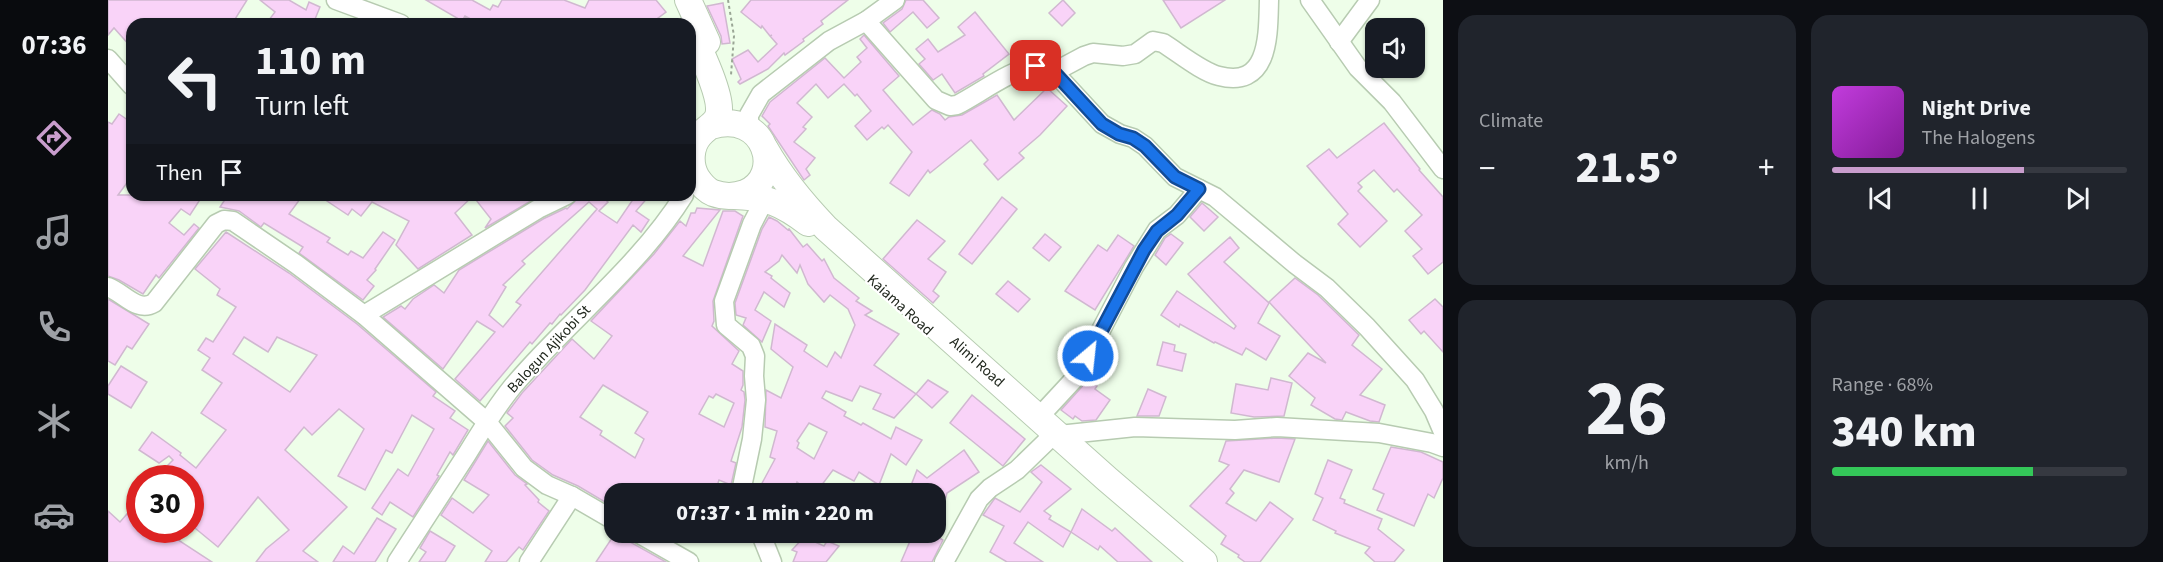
<!DOCTYPE html>
<meta charset="utf-8">
<style>
body{margin:0;font-family:"Source Sans 3",sans-serif;background:#20242c;color:#f1f3f6;height:100vh;display:flex;flex-direction:column;font-size:22px;white-space:nowrap}
*{box-sizing:border-box;margin:0}
p{font-size:20px;color:#9ea1a6}
.icon{flex:none;width:33px;height:33px;fill:none;stroke:currentColor;stroke-width:2;stroke-linecap:round;stroke-linejoin:round}
.map{position:relative;flex:1;overflow:hidden}
.drawer{display:flex;flex-direction:column;gap:15px;padding:15px;background:#0d0f14;width:720px}
.drawer>*{flex:none}
.top-card{position:absolute;left:18px;top:18px;width:570px;height:183px;border-radius:18px;box-shadow:0 2px 4px #0004;background:#171b24;color:#f1f3f6;overflow:hidden}
.fabs{position:absolute;left:1257px;top:18px;display:grid;gap:12px}
.fabs a{display:grid;place-items:center;width:60px;height:60px;border-radius:12px;background:#171b24;box-shadow:0 2px 4px #0004;font-size:30px}
.speed{position:absolute;left:18px;top:465px;display:flex;gap:12px;font-size:30px;font-weight:700;text-align:center}
.speed>*{display:grid;place-content:center;width:78px;height:78px;border-radius:50%;background:#171b24;box-shadow:0 2px 4px #0004;line-height:1}
.speed .limit{border:9px solid #d22;background:#fff;color:#111}
.pin{position:absolute;display:grid;place-items:center;width:51px;height:51px;color:#fff;margin:-26px;border-radius:12px;box-shadow:0 3px 9px #0006}
.me{position:absolute;width:66px;margin:-33px;rotate:28deg;stroke-linejoin:round;filter:drop-shadow(0 0 4px #0008)}
.turn{display:flex;align-items:center;gap:21px;height:126px;padding:0 30px;font-size:27px}
.turn .icon{width:78px;height:78px;stroke-width:2.5}
.turn b{display:block;font-size:42px;line-height:51px}
.then{display:flex;align-items:center;height:57px;padding:0 30px;background:#0003;gap:12px;font-size:22px}
.big{font-size:45px;font-weight:800;line-height:1.1}
.drawer .card{flex:1;display:flex;flex-direction:column;justify-content:center;gap:9px;min-width:0;padding:0 21px;border-radius:18px;background:#20242c}
.drawer .dial{align-items:center;gap:0}
.dial b{font-size:78px;line-height:1}
.song{display:flex;align-items:center;gap:18px}
.cover{width:72px;height:72px;border-radius:9px;background:linear-gradient(135deg,hsl(290 70% 55%),hsl(290 70% 35%))}
.played{height:6px;border-radius:3px;background:linear-gradient(90deg,#c99dcd 65%,#363941 65%)}
.keys{display:flex;justify-content:space-around;direction:ltr}
.heat{display:flex;justify-content:space-between;align-items:center;font-size:33px;direction:ltr}
.charge{height:9px;border-radius:4px;background:linear-gradient(90deg,#34c759 68%,#363941 0)}
.drawer .tiles{flex:1;display:grid;gap:15px;grid-template-columns:repeat(2,1fr)}
.trip{position:absolute;left:496px;top:483px;width:342px;height:60px;border-radius:18px;background:#171b24;box-shadow:0 2px 4px #0004;font-weight:800;line-height:60px;text-align:center}
main{display:flex;flex:1;min-height:0}
.menu{display:flex;flex-direction:column;width:108px;justify-content:space-around;align-items:center;background:#090b0e;color:#9ea1a6}
.menu .icon{width:42px;height:42px}
.menu .active{color:#c99dcd}
.menu b{font-size:27px;color:#f1f3f6}
.map>svg:first-child{display:block}
.building{fill:#f9d3f8;stroke:#d0b8d0;stroke-width:1.5;fill-rule:evenodd}
.lines{fill:none;stroke-linecap:round;stroke-linejoin:round}
.minor-casing{stroke:#b7cbb1;stroke-width:21}
.highway-casing{stroke:#b7cbb1;stroke-width:28}
.path{stroke:#9aa695;stroke-width:2;stroke-dasharray:3 3;stroke-linecap:butt}
.minor{stroke:#fff;stroke-width:18}
.highway{stroke:#fff;stroke-width:26}
.route-casing{stroke:#114b97;stroke-width:15}
.route{stroke:#1a73e8;stroke-width:10}
.labels{text-anchor:middle;dominant-baseline:central;stroke-width:4.5;stroke-linejoin:round;paint-order:stroke}
.street-label{font-size:15px;fill:#20271d;stroke:#fff}
</style>
<main>
<nav class="menu">
<b>07:36</b>
<svg class="icon active" aria-label="directions" viewBox="0 0 24 24"><path d="M12 3l9 9-9 9-9-9zM9 14v-3h6M13 9l2 2-2 2"/></svg>
<svg class="icon" aria-label="music" viewBox="0 0 24 24"><path d="M9 18V5l10-2v13"/><circle cx="6" cy="18" r="3"/><circle cx="16" cy="16" r="3"/></svg>
<svg class="icon" aria-label="phone" viewBox="0 0 24 24"><path d="M5 4h4l2 5-3 2q2 4 5 5l2-3 5 2v4C11 20 4 13 5 4z"/></svg>
<svg class="icon" aria-label="climate" viewBox="0 0 24 24"><path d="M12 3v18M4 7l16 10M4 17L20 7"/></svg>
<svg class="icon" aria-label="car" viewBox="0 0 24 24"><path d="M5 17H2v-5l4-1 3-4h7l3 4 3 1v5h-3M9 17h6M6 11h13"/><circle cx="7" cy="17" r="2"/><circle cx="17" cy="17" r="2"/></svg>
</nav>
<div class="map">
<svg width="1335" height="562" viewBox="0 0 1335 562">
<rect width="100%" height="100%" fill="#eefee9"/>
<g class="building">
<polygon points="0,0 139,0 124,24 24,24 24,48 6,28 0,35"/>
<polygon points="152,0 181,0 198,10 201,2 212,7 205,24 158,24 167,12"/>
<polygon points="318,0 364,0 382,10 385,5 390,7 394,0 456,0 477,8 481,0 548,0 558,12 542,24 372,24 357,16 354,21"/>
<polygon points="643,0 740,0 713,21 715,24 695,39 696,41 677,55 676,53 660,69 632,84 630,82 633,79 624,59 640,50 650,62 669,44 662,36 664,35 662,36 654,26 653,28 633,12"/>
<polygon points="798,0 815,0 831,18 819,28 805,12 782,32 775,23 794,9"/>
<polygon points="955,0 967,13 954,26 941,13"/>
<polygon points="1055,0 1117,0 1073,28"/>
<polygon points="615,3 622,43 614,44 613,36 599,6"/>
<polygon points="867,12 901,54 875,74 876,76 847,93 834,74 825,80 811,64 817,59 808,49 820,39 830,52 857,35 850,27"/>
<polygon points="756,35 791,76 775,90 805,125 824,110 832,114 837,120 841,117 854,115 889,95 906,120 939,88 959,106 932,135 911,153 916,158 890,180 876,164 880,160 863,140 822,173 820,170 801,196 782,183 804,152 780,125 776,129 774,127 759,140 747,126 763,111 749,94 747,96 736,84 720,98 708,84 689,103 704,117 695,127 698,129 686,142 707,158 698,169 702,175 696,180 660,126 662,124 654,116 662,102 717,58 736,78 753,62 749,57 759,48 752,39"/>
<polygon points="11,114 24,123 24,176 10,195 95,195 82,215 73,209 61,223 76,235 86,224 91,228 51,278 48,275 35,294 11,280 0,276 0,122 4,124"/>
<polygon points="1276,123 1312,169 1311,170 1335,197 1335,262 1320,274 1305,256 1314,249 1297,231 1314,215 1289,189 1286,192 1266,170 1250,183 1254,187 1250,191 1279,221 1252,247 1230,224 1240,214 1199,166 1221,149 1229,158"/>
<polygon points="120,195 195,195 181,214 222,238 219,242 240,255 243,251 255,258 275,232 287,240 267,269 268,270 259,280 266,286 255,300 191,253 195,247 156,223 153,227 131,211 112,207"/>
<polygon points="210,195 433,195 377,228 383,219 365,196 347,213 364,235 310,269 288,245 301,221 264,202 253,216 244,209 240,215"/>
<path d="M 473,195 L 492,195 L 500,202 L 491,211 L 509,223 L 528,195 L 542,195 L 528,211 L 541,220 L 533,232 L 525,225 L 477,290 L 453,315 L 452,314 L 444,324 L 442,323 L 424,344 L 422,342 L 372,401 L 347,379 L 387,332 L 369,321 L 335,369 L 275,317 L 293,306 L 297,309 L 305,299 L 326,285 L 336,293 L 351,270 L 435,219 L 458,208 L 459,209 ZM 481,202 L 489,209 L 408,302 L 413,305 L 395,327 L 381,315 L 398,287 L 395,285 L 417,264 L 414,261 Z"/>
<polygon points="894,197 909,209 864,264 851,254"/>
<polygon points="1094,203 1110,217 1096,231 1082,217"/>
<path d="M 589,208 L 612,210 L 575,256 L 595,266 L 615,211 L 627,211 L 635,216 L 605,301 L 606,321 L 604,326 L 631,351 L 624,364 L 635,371 L 635,385 L 633,390 L 636,392 L 637,400 L 634,427 L 623,461 L 628,463 L 623,485 L 611,480 L 607,492 L 601,490 L 600,494 L 507,494 L 507,508 L 470,486 L 445,475 L 424,460 L 397,426 L 405,418 L 399,413 L 414,393 L 464,339 L 486,359 L 504,336 L 483,321 L 546,254 L 572,221 L 578,226 L 583,213 L 587,213 ZM 495,385 L 540,412 L 527,433 L 536,439 L 527,458 L 492,435 L 494,431 L 472,417 ZM 608,394 L 626,403 L 616,427 L 591,414 L 601,396 L 605,398 Z"/>
<path d="M 661,217 L 669,221 L 680,230 L 681,229 L 695,247 L 699,244 L 714,261 L 716,259 L 726,278 L 751,298 L 748,301 L 764,311 L 757,315 L 791,334 L 766,365 L 808,394 L 786,418 L 765,409 L 773,394 L 752,386 L 744,401 L 718,391 L 714,398 L 738,412 L 736,416 L 753,425 L 755,423 L 783,439 L 788,427 L 814,440 L 798,465 L 783,454 L 771,485 L 751,472 L 746,481 L 725,470 L 707,494 L 703,494 L 689,482 L 684,494 L 668,494 L 652,487 L 667,459 L 662,457 L 669,431 L 657,427 L 658,390 L 673,398 L 685,367 L 663,349 L 667,324 L 699,345 L 696,351 L 719,367 L 727,352 L 733,358 L 747,325 L 740,309 L 722,295 L 716,302 L 700,284 L 692,265 L 689,273 L 674,255 L 671,261 L 657,272 L 664,276 L 663,278 L 682,293 L 676,307 L 656,292 L 647,310 L 663,321 L 654,342 L 635,325 L 638,318 L 628,315 L 627,303 L 654,229 ZM 701,423 L 719,432 L 706,459 L 689,448 L 691,443 L 689,441 Z"/>
<polygon points="809,220 837,241 820,259 838,272 825,291 831,296 825,303 775,259"/>
<path d="M 118,232 L 181,273 L 249,324 L 328,392 L 325,396 L 347,411 L 342,418 L 360,430 L 345,455 L 342,452 L 329,475 L 331,476 L 305,517 L 282,502 L 274,515 L 264,508 L 290,469 L 300,476 L 326,429 L 304,415 L 284,453 L 278,450 L 257,490 L 230,476 L 256,429 L 231,409 L 204,435 L 196,427 L 177,450 L 239,507 L 195,551 L 210,562 L 148,562 L 158,549 L 181,530 L 150,497 L 110,547 L 82,524 L 82,478 L 61,478 L 65,473 L 57,468 L 65,460 L 61,456 L 51,463 L 31,450 L 44,432 L 73,453 L 72,455 L 88,468 L 118,430 L 93,413 L 114,383 L 94,370 L 102,358 L 90,350 L 98,338 L 105,342 L 128,307 L 109,295 L 112,289 L 87,269 ZM 136,337 L 160,352 L 169,337 L 209,355 L 182,392 L 125,354 Z"/>
<polygon points="937,234 953,247 941,261 925,248"/>
<polygon points="1063,234 1075,243 1058,265 1047,255 1057,238"/>
<polygon points="1010,235 1026,246 987,310 957,291 990,245 999,251"/>
<polygon points="1122,237 1131,248 1116,262 1161,303 1150,323 1172,336 1158,360 1138,348 1134,355 1107,342 1106,343 1072,324 1071,327 1053,315 1069,291 1126,329 1128,326 1080,274"/>
<polygon points="1187,278 1210,295 1251,335 1244,345 1274,369 1252,395 1277,405 1271,422 1262,421 1238,412 1234,420 1227,419 1203,405 1207,398 1181,376 1200,353 1218,363 1161,302"/>
<polygon points="900,281 922,299 910,312 888,294"/>
<polygon points="0,299 41,324 24,349 19,346 7,365 0,361"/>
<polygon points="1327,299 1335,307 1335,352 1316,331 1313,334 1301,320"/>
<polygon points="1055,342 1067,345 1066,351 1078,354 1074,371 1049,365"/>
<polygon points="13,366 39,382 23,408 0,394 0,386"/>
<polygon points="1163,378 1184,383 1176,416 1146,417 1123,413 1128,384 1160,390"/>
<polygon points="820,380 840,392 824,408 808,394"/>
<polygon points="980,380 989,386 987,389 1002,400 988,420 974,421 967,416 965,419 953,410"/>
<polygon points="1040,389 1058,397 1051,416 1029,416"/>
<polygon points="864,395 917,439 895,466 842,423"/>
<polygon points="1169,438 1187,439 1171,482 1136,470 1122,489 1126,493 1118,503 1148,521 1162,502 1185,519 1152,562 1137,562 1130,557 1131,555 1113,544 1118,536 1082,506 1121,465 1111,461 1118,441"/>
<polygon points="380,441 407,475 419,484 417,485 431,500 430,502 441,511 415,550 411,547 398,562 377,562 384,551 333,515 344,498 365,513 381,495 356,480"/>
<polygon points="1283,447 1313,452 1335,462 1335,478 1326,498 1320,494 1306,526 1269,510 1276,494 1265,489"/>
<polygon points="856,450 871,472 839,493 836,504 828,500 828,494 814,494 802,488 809,470 819,478"/>
<polygon points="1220,460 1244,470 1232,498 1237,500 1236,503 1274,519 1270,529 1296,550 1286,562 1267,562 1257,553 1262,547 1227,533 1228,531 1205,520 1215,498 1207,494"/>
<polygon points="933,465 963,489 936,511 943,516 941,519 963,532 955,547 920,522 906,543 935,562 899,562 882,552 896,526 875,515 887,498 912,512 934,482 923,472"/>
<polygon points="32,499 32,530 55,530 104,562 0,562 0,511 12,522"/>
<polygon points="974,509 1004,531 1007,528 1044,562 1010,562 992,546 990,550 963,532"/>
<polygon points="269,518 288,529 267,562 225,562 235,546 246,554"/>
<polygon points="322,531 347,546 337,562 311,562 318,552 312,548"/>
<polygon points="508,532 517,532 522,542 558,562 488,562"/>
<polygon points="798,532 821,532 835,540 824,562 793,562 802,541"/>
<polygon points="696,537 716,546 719,541 731,546 718,562 685,562 689,552 684,550"/>
</g>
<g class="lines">
<defs>
<g id="minor">
<polyline points="228,0 293,24"/>
<polyline points="1202,0 1250,68 1284,102 1335,169"/>
<path d="M 758,21 L 828,100 L 842,106 L 849,105 C 869,95 907,67 928,66 C 934,66 940,69 946,72 L 994,124 L 1012,134 L 1025,138 L 1037,146 L 1067,177 L 1107,197 L 1187,264 L 1219,288 L 1259,327 L 1307,380 L 1326,411 L 1335,432"/>
<polyline points="1231,42 1262,0"/>
<polyline points="0,59 24,86"/>
<path d="M 946,72 L 976,56 L 985,53 L 1015,56 L 1027,54 L 1045,41 L 1055,43 C 1071,53 1094,72 1111,76 C 1162,89 1160,34 1161,0"/>
<polyline points="641,127 641,115 653,94 721,41 758,21 787,0"/>
<path d="M 0,287 C 16,293 29,313 46,303 L 108,224 L 116,220 L 125,221 L 188,264 L 256,315 L 379,422 L 416,468 L 439,485 L 464,496 L 507,521"/>
<polyline points="256,315 430,209 459,195"/>
<polyline points="931,417 969,376 1026,267 1049,230 1069,215 1091,189"/>
<polyline points="951,435 1027,427 1127,430 1169,427 1271,433 1324,443 1335,447"/>
<polyline points="634,494 634,487 644,439 648,400 646,376 647,356 643,346 618,325 616,301 644,224 657,199"/>
<polyline points="528,532 581,562"/>
<polyline points="652,532 664,562"/>
<path d="M 289,562 C 312,526 336,490 359,454 C 373,431 388,407 405,386 C 460,321 531,267 576,195"/>
<polyline points="421,562 464,496"/>
<polyline points="836,562 871,499 882,488 909,470 941,439"/>
</g>
<g id="highway">
<polyline points="580,0 599,42"/>
<path d="M 582,28 C 590,46 612,91 611,110 C 611,123 600,126 592,135 C 582,146 581,165 589,178 C 593,184 598,190 605,193 C 616,197 626,197 637,193 C 678,176 657,109 603,126"/>
<path d="M 657,149 C 674,179 694,203 718,228 L 999,479 L 1096,562"/>
<path d="M 626,196 C 659,197 674,203 700,223"/>
</g>
</defs>
<use href="#minor" class="minor-casing"/>
<use href="#highway" class="highway-casing"/>
<polyline class="path" points="620,0 626,36 623,75"/>
<use href="#minor" class="minor"/>
<use href="#highway" class="highway"/>
</g>
<g class="lines">
<defs>
<polyline id="route" points="928,66 946,72 994,124 1011,134 1025,138 1037,146 1067,177 1091,189 1069,215 1049,231 1036,250 980,356"/>
</defs>
<use href="#route" class="route-casing"/>
<use href="#route" class="route"/>
</g>
<g class="labels">
<g class="street-label">
<text transform="translate(792 305) rotate(42)">Kaiama Road</text>
<text transform="translate(441 349) rotate(-47)">Balogun Ajikobi St</text>
<text transform="translate(869 362) rotate(42)">Alimi Road</text>
</g>
</g>
</svg>
<div class="fabs">
<a><svg class="icon" aria-label="sound" viewBox="0 0 24 24"><path d="M4 9h4l5-4v14l-5-4H4zM17 9q2 3 0 6"/></svg></a>
</div>
<div class="speed"><div class="limit">30</div></div>
<div class="pin" style="left:928px;top:66px;background:#d93025"><svg class="icon" aria-label="arrive" viewBox="0 0 24 24"><path d="M6 21V4h12l-3 4 3 4H6"/></svg></div>
<svg class="me" style="left:980px;top:356px" viewBox="-20 -20 40 40"><circle r="17" fill="#1a73e8" stroke="#fff" stroke-width="3"/><path d="M0-11L8 9 0 5-8 9z" fill="#fff"/></svg>
<div class="trip">07:37 · 1 min · 220 m</div>
<div class="top-card">
<div class="turn"><svg class="icon" aria-label="left" viewBox="0 0 24 24"><path d="M17 20v-9H6M10 6l-5 5 5 5"/></svg><div><b>110 m</b>Turn left</div></div>
<div class="then">Then<svg class="icon" aria-label="arrive" viewBox="0 0 24 24"><path d="M6 21V4h12l-3 4 3 4H6"/></svg></div>
</div>
</div>
<section class="drawer">
<div class="tiles">
<div class="card"><p>Climate</p>
<div class="heat"><a>−</a><b class="big">21.5°</b><a>+</a></div>
</div>
<div class="card">
<div class="song"><i class="cover"></i><div><b>Night Drive</b><p>The Halogens</p></div></div>
<div class="played"></div>
<div class="keys"><svg class="icon" aria-label="previous" viewBox="0 0 24 24"><path d="M18 5L8 12l10 7zM5 5v14"/></svg><svg class="icon" aria-label="pause" viewBox="0 0 24 24"><path d="M8 5v14M16 5v14"/></svg><svg class="icon" aria-label="next" viewBox="0 0 24 24"><path d="M6 5l10 7-10 7zM19 5v14"/></svg></div>
</div>
<div class="card dial"><b>26</b><p>km/h</p></div>
<div class="card"><p>Range · 68%</p><b class="big">340 km</b><div class="charge"></div></div>
</div>
</section>
</main>
